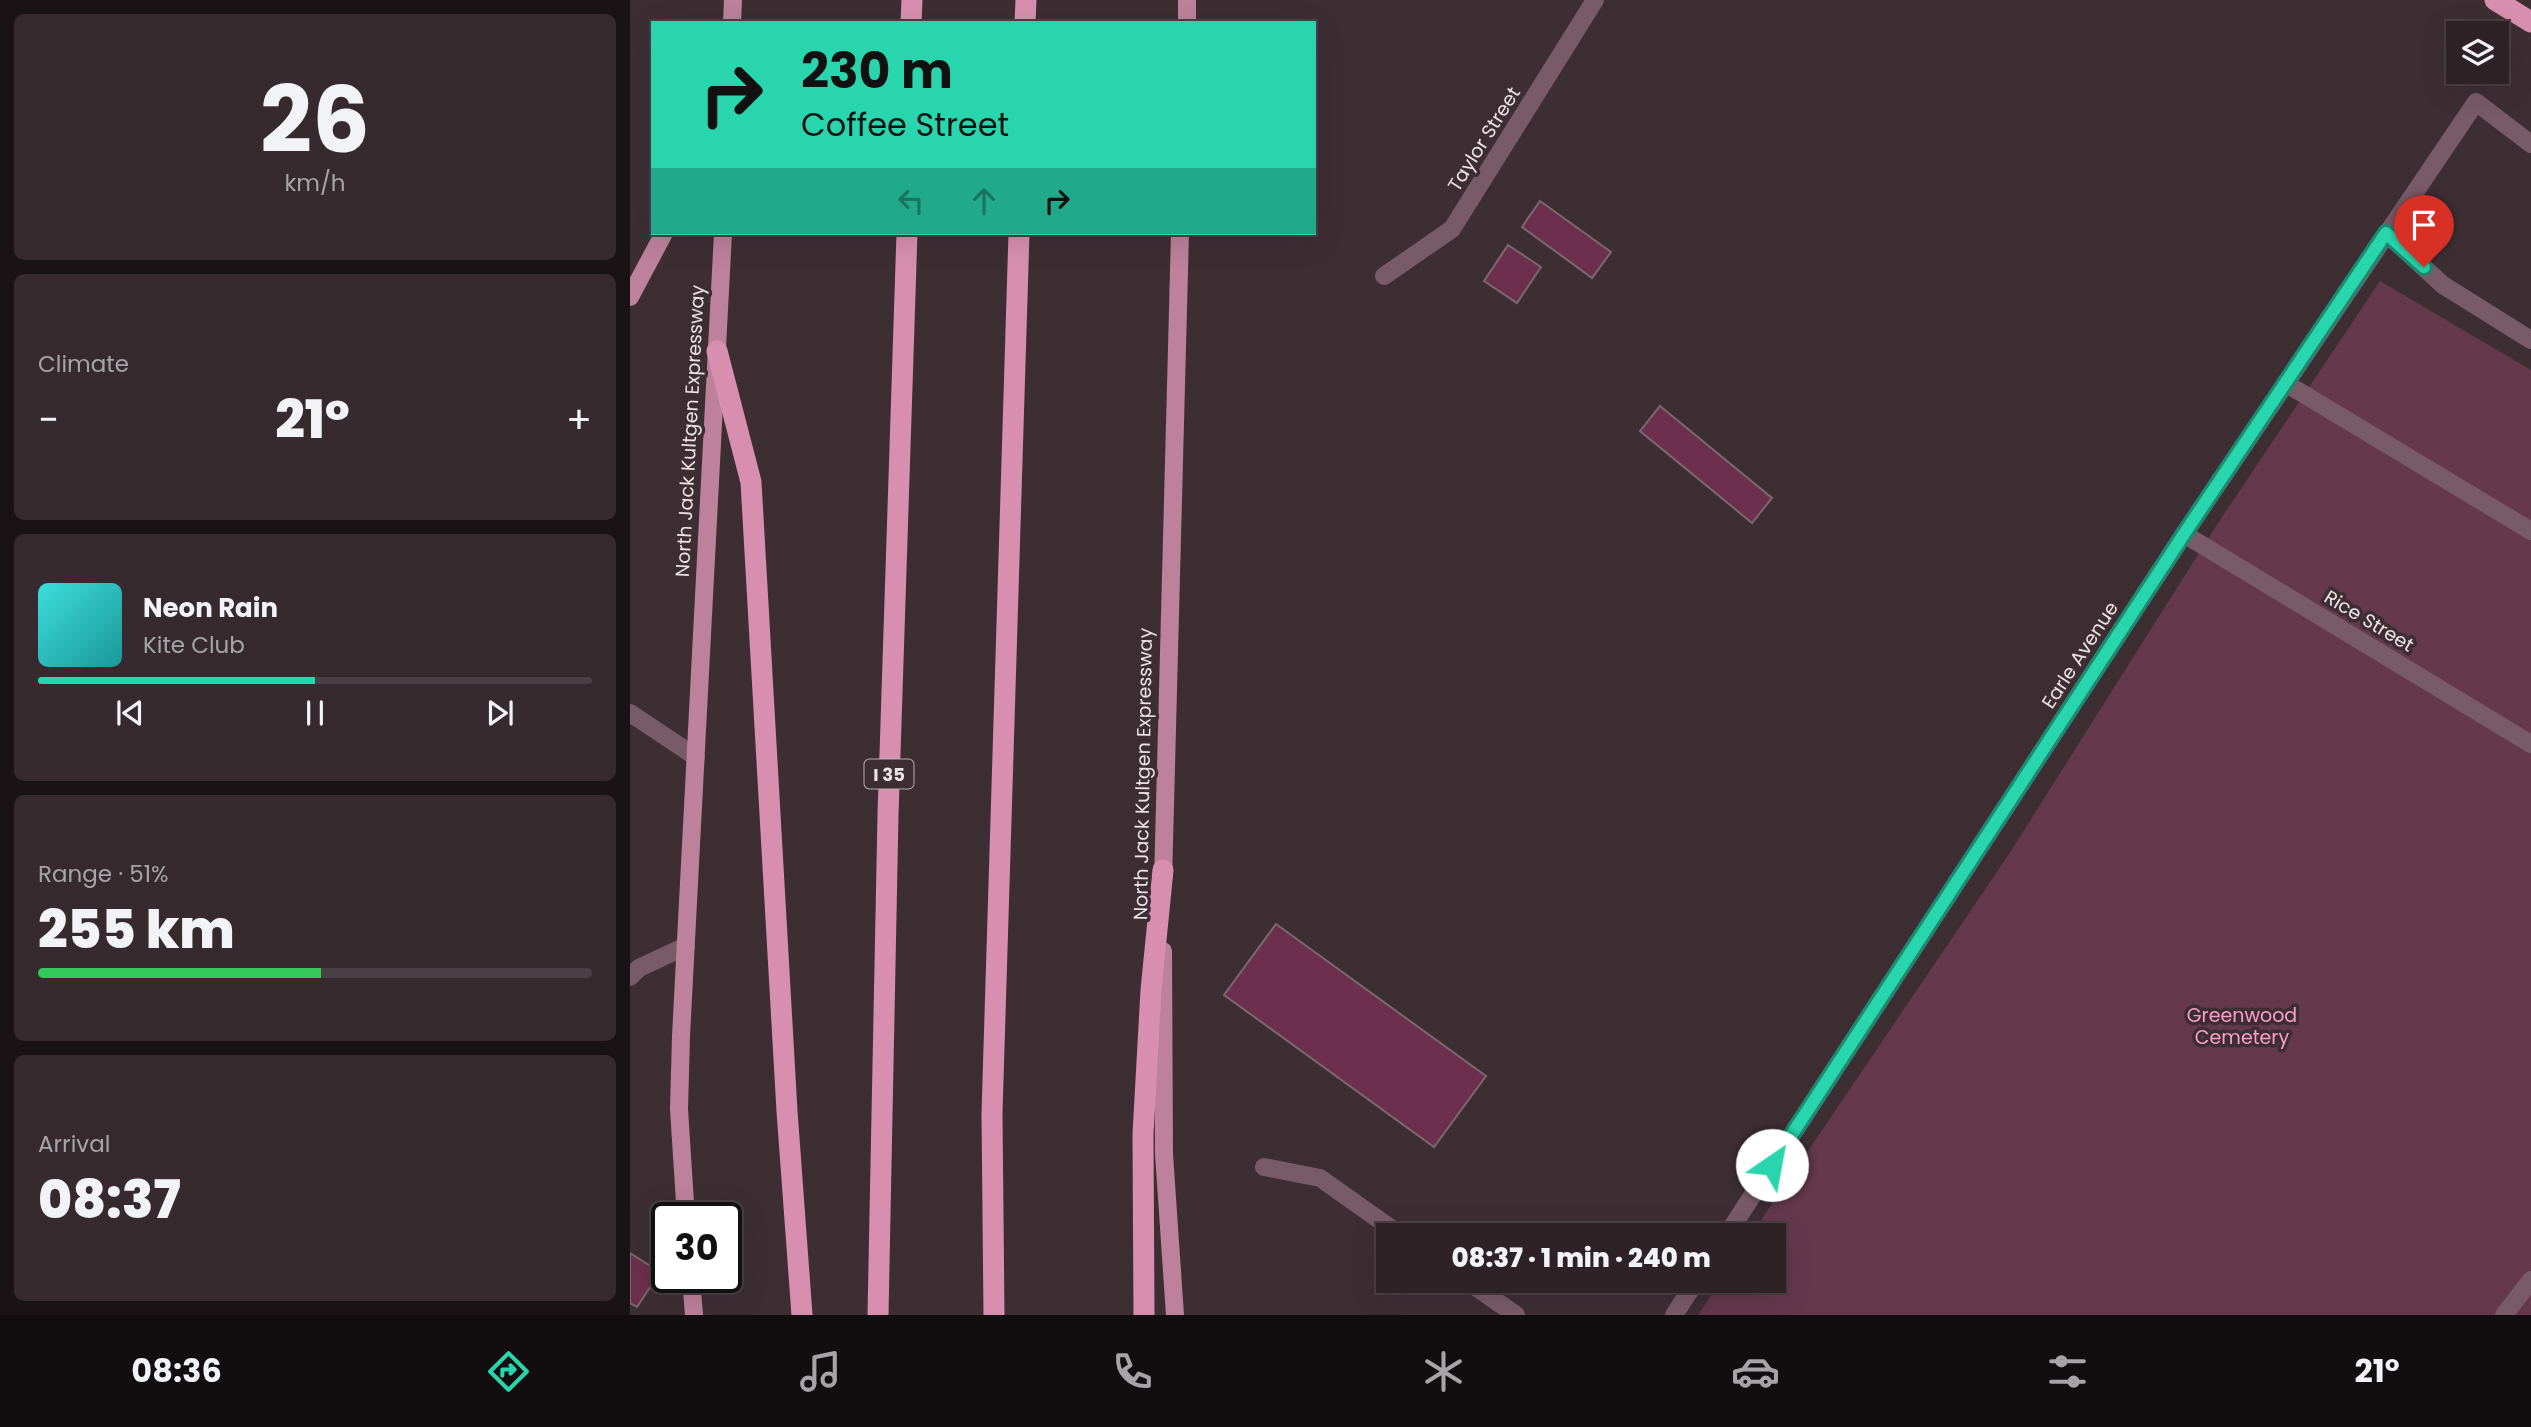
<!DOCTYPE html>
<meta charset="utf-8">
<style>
body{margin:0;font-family:Poppins,sans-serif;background:#362a2f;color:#f1f3f6;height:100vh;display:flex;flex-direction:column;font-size:26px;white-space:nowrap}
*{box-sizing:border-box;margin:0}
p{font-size:23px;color:#a7a4a7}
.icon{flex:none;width:38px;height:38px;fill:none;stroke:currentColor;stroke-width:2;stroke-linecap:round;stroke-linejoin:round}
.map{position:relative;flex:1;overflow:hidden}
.panel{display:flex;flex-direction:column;gap:14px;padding:14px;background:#191315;width:630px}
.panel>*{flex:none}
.guide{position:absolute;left:21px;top:21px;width:665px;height:214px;border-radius:0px;box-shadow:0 7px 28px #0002,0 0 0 2px #493f44;background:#29d5ad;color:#111;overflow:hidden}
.tools{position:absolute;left:1816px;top:21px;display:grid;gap:14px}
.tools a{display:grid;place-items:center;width:63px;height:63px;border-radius:0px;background:#2e2227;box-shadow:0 7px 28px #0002,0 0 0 2px #493f44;font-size:35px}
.speed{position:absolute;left:21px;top:1202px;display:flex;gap:14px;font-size:35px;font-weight:700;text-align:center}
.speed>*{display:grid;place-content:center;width:91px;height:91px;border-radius:50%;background:#2e2227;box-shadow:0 7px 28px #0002,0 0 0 2px #493f44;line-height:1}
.speed .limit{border:4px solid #111;border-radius:10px;background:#fff;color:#111}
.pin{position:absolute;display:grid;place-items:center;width:60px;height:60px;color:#fff;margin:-72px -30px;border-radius:50% 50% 50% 0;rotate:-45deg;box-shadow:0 0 7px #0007}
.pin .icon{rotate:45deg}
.me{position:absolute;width:77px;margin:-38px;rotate:33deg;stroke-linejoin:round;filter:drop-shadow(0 0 5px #0008)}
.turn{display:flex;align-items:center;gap:24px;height:147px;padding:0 35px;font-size:32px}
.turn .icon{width:91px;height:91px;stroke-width:2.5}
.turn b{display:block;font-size:49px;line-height:60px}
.lanes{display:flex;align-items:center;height:66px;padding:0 35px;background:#0003;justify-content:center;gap:35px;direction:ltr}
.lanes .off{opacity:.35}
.big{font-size:52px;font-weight:800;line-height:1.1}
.panel .tile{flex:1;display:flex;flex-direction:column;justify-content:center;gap:10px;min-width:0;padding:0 24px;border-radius:10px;background:#362a2f}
.panel .dial{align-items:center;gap:0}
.dial b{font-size:91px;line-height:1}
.song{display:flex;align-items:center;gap:21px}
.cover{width:84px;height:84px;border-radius:10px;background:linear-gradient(135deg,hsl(180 70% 55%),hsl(180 70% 35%))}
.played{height:7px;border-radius:4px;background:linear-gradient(90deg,#29d5ad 50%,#493f44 50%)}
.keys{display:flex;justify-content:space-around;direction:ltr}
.heat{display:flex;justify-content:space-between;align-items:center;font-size:38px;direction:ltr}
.charge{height:10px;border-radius:5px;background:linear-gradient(90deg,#34c759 51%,#493f44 0)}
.trip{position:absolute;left:746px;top:1223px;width:410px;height:70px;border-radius:0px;background:#2e2227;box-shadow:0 7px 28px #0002,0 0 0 2px #493f44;font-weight:800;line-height:70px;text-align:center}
.menu{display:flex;height:112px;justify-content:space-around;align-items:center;background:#120e10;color:#a7a4a7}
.menu .icon{width:49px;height:49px}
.menu .selected{color:#29d5ad}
.menu b{font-size:32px;color:#f1f3f6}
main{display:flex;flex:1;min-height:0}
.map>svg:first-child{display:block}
.green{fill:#65384c}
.building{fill:#6e2f4e;stroke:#7a686f;stroke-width:2}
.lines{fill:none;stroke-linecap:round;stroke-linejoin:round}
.minor{stroke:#795b67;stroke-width:18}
.major{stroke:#bd819b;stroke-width:18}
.highway{stroke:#d88faf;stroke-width:21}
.route-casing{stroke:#1b8a70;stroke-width:18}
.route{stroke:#29d5ad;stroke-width:12}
.labels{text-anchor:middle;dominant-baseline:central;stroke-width:7;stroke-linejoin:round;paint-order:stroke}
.shield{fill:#3d2e34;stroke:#b8adb1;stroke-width:2}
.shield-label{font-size:18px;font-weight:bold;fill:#ede3e7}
.street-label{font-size:19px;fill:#ede3e7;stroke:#3d2e34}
.park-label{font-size:19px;fill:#ff9dc9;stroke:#3d2e34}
</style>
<main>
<section class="panel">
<div class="tile dial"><b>26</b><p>km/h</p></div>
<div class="tile"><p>Climate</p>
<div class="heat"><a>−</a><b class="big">21°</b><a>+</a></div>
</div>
<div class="tile">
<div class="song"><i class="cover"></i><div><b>Neon Rain</b><p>Kite Club</p></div></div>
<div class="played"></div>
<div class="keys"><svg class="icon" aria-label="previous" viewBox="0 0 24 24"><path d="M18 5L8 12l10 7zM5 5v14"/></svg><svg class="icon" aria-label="pause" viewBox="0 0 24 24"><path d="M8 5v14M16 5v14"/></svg><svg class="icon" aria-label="next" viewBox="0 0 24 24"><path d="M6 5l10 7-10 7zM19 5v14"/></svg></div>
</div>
<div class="tile"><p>Range · 51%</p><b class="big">255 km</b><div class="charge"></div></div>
<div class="tile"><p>Arrival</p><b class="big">08:37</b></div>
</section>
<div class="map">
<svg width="1901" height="1315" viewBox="0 0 1901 1315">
<rect width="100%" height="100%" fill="#3d2e34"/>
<polygon class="green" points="1750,281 1901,370 1901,1315 1068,1315 1091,1281 1143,1281 1143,1236 1121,1235 1379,854 1586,526"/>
<g class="building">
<polygon points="910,201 981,252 962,278 892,227"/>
<polygon points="878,245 911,267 887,303 854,281"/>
<polygon points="1030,406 1142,498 1122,523 1010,431"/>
<polygon points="646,924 856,1076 804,1147 594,995"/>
<polygon points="0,1253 30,1272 7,1307 0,1303"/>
</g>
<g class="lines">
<g class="minor">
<polyline points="1756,233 1813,285 1901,340"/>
<polyline points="754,276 822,229 965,0"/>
<polyline points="1655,383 1901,531"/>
<polyline points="1554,534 1901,744"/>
<polyline points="0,713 66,757"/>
<polyline points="0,977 9,968 56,946"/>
<polyline points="634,1167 690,1178 772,1236"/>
<polyline points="1096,1236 1554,534 1846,102 1901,144"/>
<polyline points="837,1281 886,1315"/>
<polyline points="1044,1315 1066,1281"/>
<polyline points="1874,1315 1901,1280"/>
</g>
<g class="major">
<polyline points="102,23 103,0"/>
<polyline points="557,23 557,0"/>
<polyline points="0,297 34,233"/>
<polyline points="533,881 550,233"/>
<polyline points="533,951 534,1154 545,1315"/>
<polyline points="56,1218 49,1109 51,1036 93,233"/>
<polyline points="61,1278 64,1315"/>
</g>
<g class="highway">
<polyline points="1865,0 1901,22"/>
<polyline points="281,23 282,0"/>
<polyline points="395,23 396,0"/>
<polyline points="87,351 121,482 157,1111 172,1315"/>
<polyline points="248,1315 258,815 277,233"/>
<polyline points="364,1315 362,1113 389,233"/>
<polyline points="514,1315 513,1134 521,990 533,870"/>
</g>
</g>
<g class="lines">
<defs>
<polyline id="route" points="1142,1165 1554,534 1756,233 1794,267"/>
</defs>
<use href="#route" class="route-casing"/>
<use href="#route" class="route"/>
</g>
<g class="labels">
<rect class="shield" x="234.5" y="759.5" width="49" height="29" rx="5"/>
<g class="shield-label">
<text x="259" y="774">I 35</text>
</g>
<g class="street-label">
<text transform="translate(854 139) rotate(-58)">Taylor Street</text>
<text transform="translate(60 431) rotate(-87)">North Jack Kultgen Expressway</text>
<text transform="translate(1739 621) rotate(31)">Rice Street</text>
<text transform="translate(1450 655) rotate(-57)">Earle Avenue</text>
<text transform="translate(513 774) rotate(-89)">North Jack Kultgen Expressway</text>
</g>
<g class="park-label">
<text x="1612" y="1015">Greenwood<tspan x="1612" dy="22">Cemetery</tspan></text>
</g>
</g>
</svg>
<div class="tools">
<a><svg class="icon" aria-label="layers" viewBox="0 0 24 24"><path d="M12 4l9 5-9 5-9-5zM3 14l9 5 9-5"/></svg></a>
</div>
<div class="speed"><div class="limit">30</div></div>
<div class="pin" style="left:1794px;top:267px;background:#d93025"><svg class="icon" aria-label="arrive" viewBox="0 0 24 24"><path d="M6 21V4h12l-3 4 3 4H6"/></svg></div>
<svg class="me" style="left:1142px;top:1165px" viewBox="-20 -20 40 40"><circle r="19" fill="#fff"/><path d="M0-13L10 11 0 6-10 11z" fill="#29d5ad"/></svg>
<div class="trip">08:37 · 1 min · 240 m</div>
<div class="guide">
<div class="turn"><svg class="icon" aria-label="right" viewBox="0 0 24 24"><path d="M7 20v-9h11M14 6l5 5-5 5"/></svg><div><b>230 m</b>Coffee Street</div></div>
<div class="lanes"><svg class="icon off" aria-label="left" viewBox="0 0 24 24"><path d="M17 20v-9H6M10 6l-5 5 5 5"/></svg><svg class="icon off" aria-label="ahead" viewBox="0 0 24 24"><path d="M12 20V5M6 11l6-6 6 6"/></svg><svg class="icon" aria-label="right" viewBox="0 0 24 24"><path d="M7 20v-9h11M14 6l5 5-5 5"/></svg></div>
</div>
</div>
</main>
<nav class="menu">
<b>08:36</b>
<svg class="icon selected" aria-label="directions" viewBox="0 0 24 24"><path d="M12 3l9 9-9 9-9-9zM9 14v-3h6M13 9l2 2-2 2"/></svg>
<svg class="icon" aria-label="music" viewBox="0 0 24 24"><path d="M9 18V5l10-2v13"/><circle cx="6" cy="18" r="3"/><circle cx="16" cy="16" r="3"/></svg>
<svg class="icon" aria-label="phone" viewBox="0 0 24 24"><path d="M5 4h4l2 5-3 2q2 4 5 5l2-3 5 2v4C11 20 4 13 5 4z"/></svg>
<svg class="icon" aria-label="climate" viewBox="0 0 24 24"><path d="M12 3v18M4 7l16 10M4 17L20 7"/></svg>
<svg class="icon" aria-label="car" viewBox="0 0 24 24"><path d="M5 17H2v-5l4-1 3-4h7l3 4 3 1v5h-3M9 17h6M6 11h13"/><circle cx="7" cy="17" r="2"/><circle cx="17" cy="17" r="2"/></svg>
<svg class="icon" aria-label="filters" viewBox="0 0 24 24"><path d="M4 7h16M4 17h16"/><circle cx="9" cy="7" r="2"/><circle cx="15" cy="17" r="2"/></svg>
<b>21°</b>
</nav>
